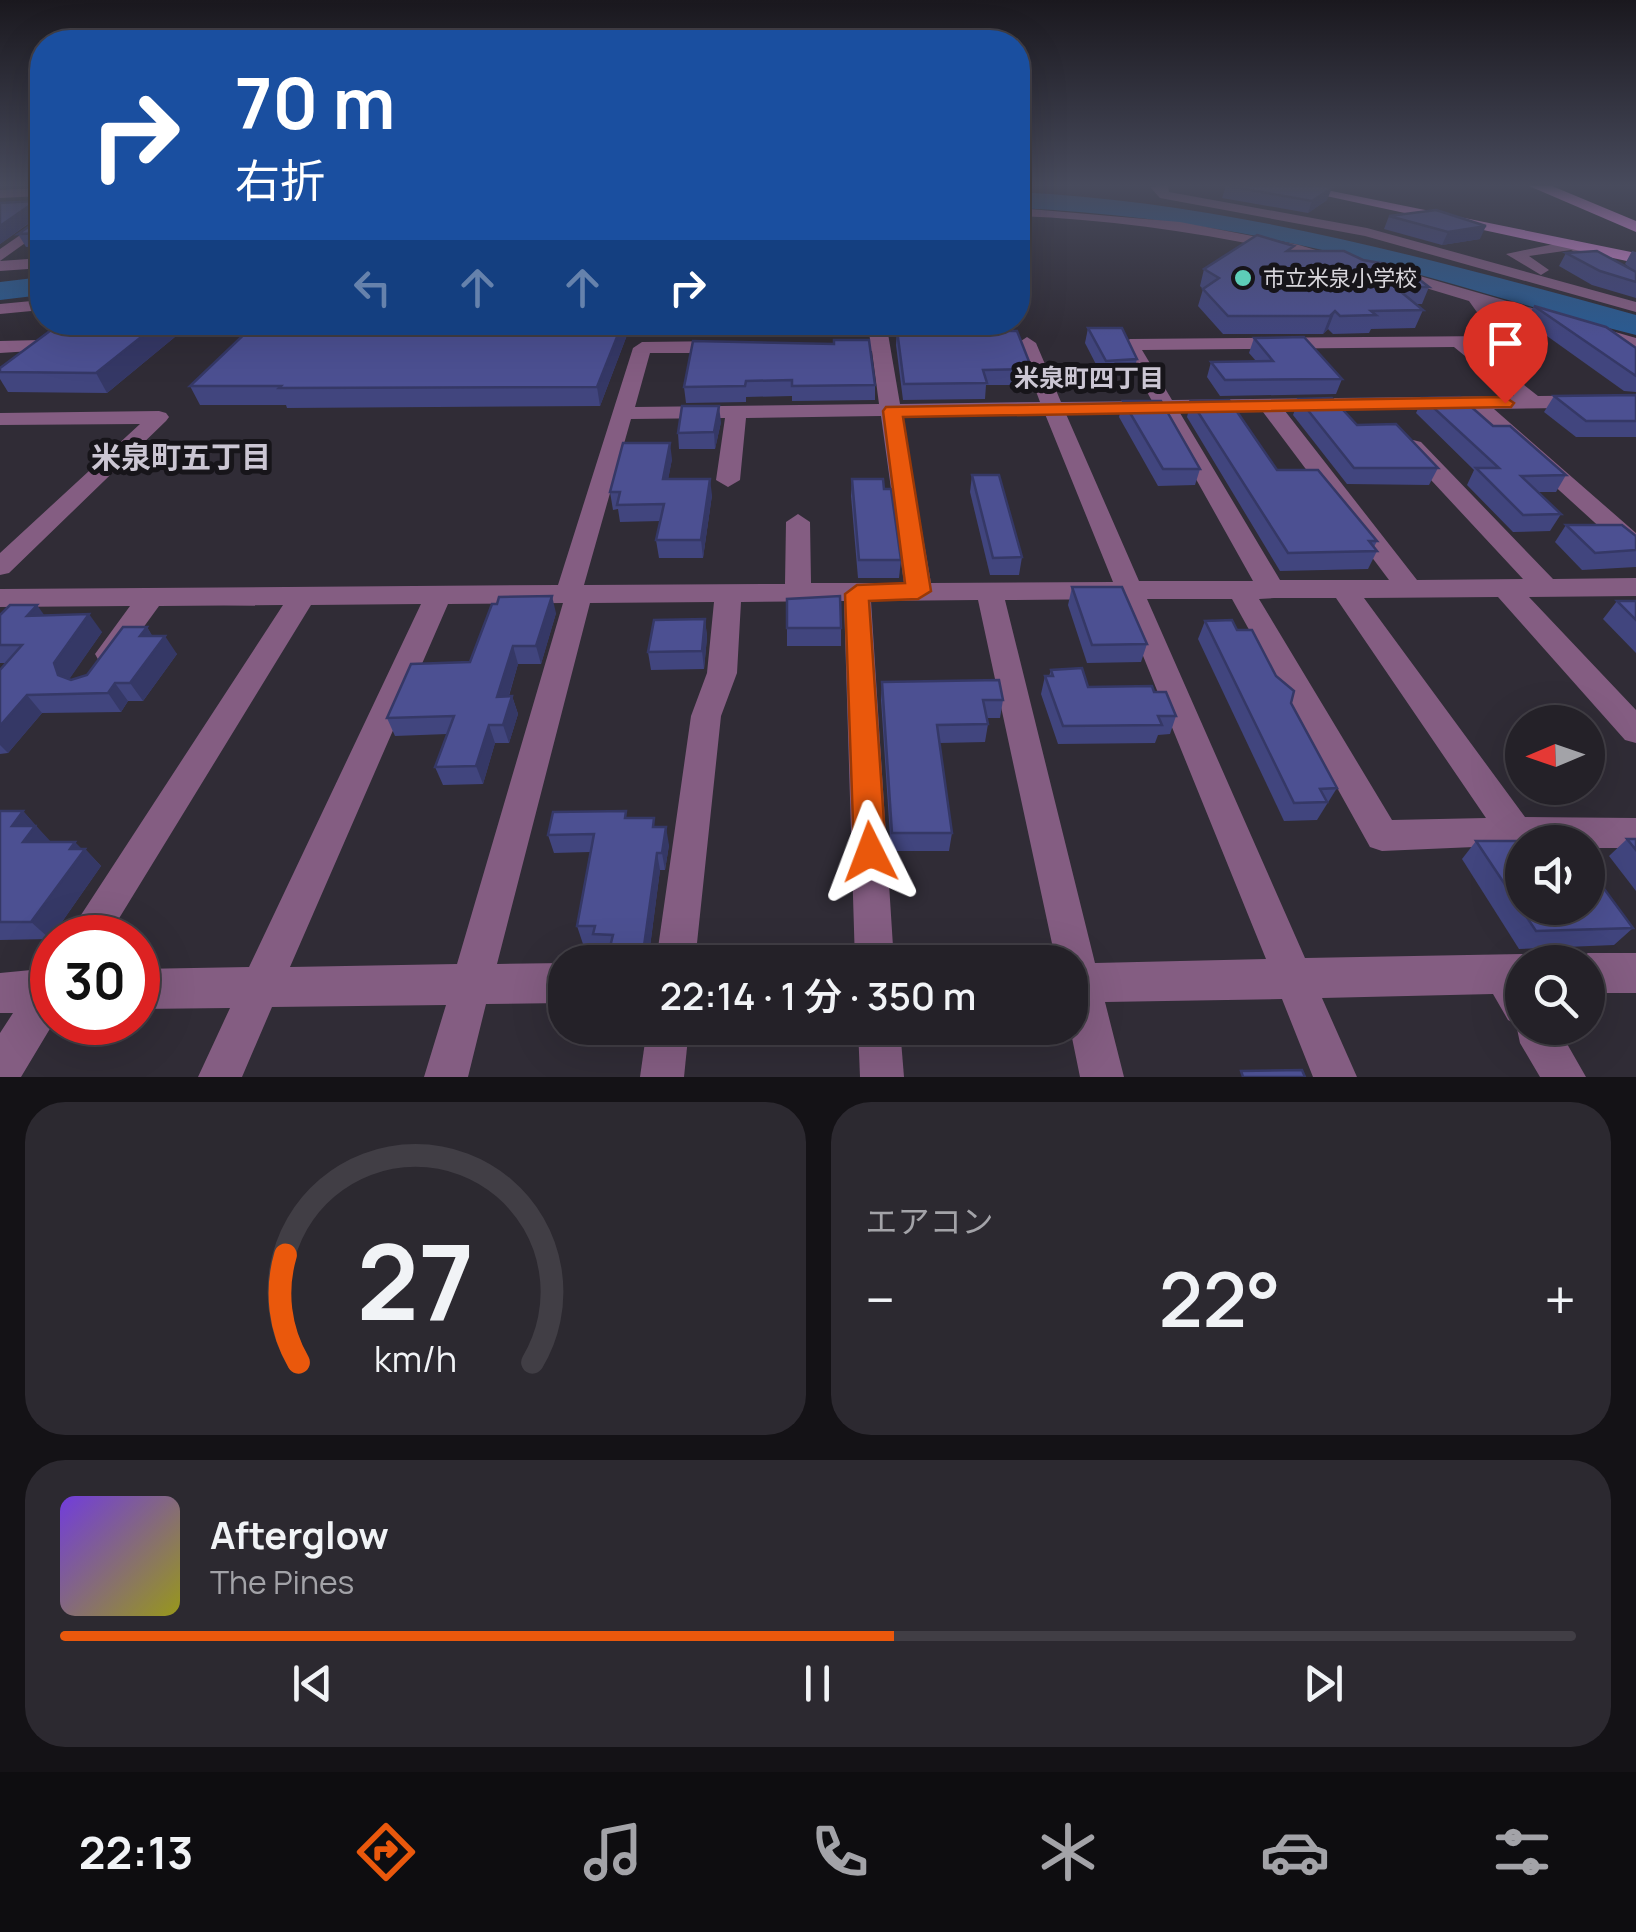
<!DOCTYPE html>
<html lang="ja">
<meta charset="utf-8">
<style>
body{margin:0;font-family:Manrope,"Noto Sans JP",sans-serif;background:#2c2930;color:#f1f3f6;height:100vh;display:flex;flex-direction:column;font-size:38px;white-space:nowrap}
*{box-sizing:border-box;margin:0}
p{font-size:32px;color:#a3a3a8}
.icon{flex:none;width:55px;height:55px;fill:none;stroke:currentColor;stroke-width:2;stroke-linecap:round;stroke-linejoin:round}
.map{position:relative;height:1077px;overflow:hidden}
.panel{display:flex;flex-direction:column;gap:25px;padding:25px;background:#141216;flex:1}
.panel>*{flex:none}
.top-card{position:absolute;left:30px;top:30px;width:1000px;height:305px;border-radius:40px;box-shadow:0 10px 40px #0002,0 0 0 2px #413e45;background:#1a4fa0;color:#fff;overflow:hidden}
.needle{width:65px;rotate:268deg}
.tools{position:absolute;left:1505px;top:705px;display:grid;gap:20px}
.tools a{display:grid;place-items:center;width:100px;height:100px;border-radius:50%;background:#242128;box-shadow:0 10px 40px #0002,0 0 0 2px #413e45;font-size:50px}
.speed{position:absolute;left:30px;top:915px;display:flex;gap:20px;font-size:50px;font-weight:700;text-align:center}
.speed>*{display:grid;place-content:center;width:130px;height:130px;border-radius:50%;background:#242128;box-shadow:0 10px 40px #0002,0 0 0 2px #413e45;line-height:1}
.speed .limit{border:15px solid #d22;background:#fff;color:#111}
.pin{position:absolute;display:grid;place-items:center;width:85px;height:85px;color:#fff;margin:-102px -42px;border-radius:50% 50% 50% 0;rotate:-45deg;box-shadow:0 0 10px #0007}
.pin .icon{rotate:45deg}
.me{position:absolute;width:110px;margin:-55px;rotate:357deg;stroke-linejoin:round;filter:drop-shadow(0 0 8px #0008)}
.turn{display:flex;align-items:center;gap:35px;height:210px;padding:0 40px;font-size:45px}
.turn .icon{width:130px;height:130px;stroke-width:2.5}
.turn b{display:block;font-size:70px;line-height:85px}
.lanes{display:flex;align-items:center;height:95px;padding:0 40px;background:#0003;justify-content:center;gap:50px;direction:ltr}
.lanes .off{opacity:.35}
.big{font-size:75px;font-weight:600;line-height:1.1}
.panel .card{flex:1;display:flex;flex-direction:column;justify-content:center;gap:15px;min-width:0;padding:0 35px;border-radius:40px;background:#2c2930}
.panel .dial{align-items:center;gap:0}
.dial svg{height:260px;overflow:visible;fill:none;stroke:#413e45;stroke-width:7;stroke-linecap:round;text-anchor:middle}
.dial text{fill:#f1f3f6;stroke:none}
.song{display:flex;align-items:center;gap:30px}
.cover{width:120px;height:120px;border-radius:15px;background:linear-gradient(135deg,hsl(260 70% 55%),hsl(60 70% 35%))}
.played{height:10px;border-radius:5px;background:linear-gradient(90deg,#ea580c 55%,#413e45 55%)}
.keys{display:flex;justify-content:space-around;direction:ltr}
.heat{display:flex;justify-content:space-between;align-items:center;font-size:55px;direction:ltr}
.panel .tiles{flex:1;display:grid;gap:25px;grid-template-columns:1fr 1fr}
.card:last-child{grid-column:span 2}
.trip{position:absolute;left:548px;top:945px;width:540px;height:100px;border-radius:40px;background:#242128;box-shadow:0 10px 40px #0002,0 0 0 2px #413e45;font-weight:600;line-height:100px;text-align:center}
.dock{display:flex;height:160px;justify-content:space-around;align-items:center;background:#0e0d10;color:#a3a3a8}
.dock .icon{width:70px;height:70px}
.dock .selected{color:#ea580c}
.dock b{font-size:45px;color:#f1f3f6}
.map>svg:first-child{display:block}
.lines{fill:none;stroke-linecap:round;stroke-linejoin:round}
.river{fill:#2a5b92;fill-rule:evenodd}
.minor{fill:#845d82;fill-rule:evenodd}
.major{fill:#d988d6;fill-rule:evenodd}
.highway{fill:#fa99f7;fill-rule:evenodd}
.wall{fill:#41457e}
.shaded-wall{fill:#353866}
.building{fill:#4c5092;stroke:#353866;stroke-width:2.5}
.route{fill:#ea580c;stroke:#983908;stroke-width:2.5}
.poi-dot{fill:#5dceb8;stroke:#17151a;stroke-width:4}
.labels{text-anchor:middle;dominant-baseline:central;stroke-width:10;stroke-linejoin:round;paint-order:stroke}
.far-poi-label{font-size:22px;fill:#d8d6dc;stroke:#17151a;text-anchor:start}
.far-neighbourhood-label{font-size:25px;font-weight:bold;fill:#cbc6d3;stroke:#17151a}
.neighbourhood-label{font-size:30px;font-weight:bold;fill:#cbc6d3;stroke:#17151a}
</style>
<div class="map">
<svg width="1636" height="1077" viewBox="0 0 1636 1077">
<rect width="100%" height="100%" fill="#302c36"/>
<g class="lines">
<g class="river">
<path d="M 1018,192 C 1231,203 1431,259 1636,315 L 1636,335 C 1532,309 1431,275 1327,251 C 1225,227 1123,213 1018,208 Z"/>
<polygon points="42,277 42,295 0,300 0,282"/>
</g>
<g class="minor">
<polygon points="1168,186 1169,192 1367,228 1636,302 1636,312 1365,236 1160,198 1150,187"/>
<polygon points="42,188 42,196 0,198 0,190"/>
<path d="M 1018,208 L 1180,222 L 1299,245 L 1346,259 L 1338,264 C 1232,237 1127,220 1018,216 Z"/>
<polygon points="42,220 42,231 0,261 0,249"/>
<polygon points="1573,240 1636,275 1636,287 1571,250 1529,256 1549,270 1541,275 1506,254"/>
<polygon points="42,258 42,268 0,271 0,261"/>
<path d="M 1392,268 L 1636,338 L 1636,350 L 1491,307 L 1516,341 L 1507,346 L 1476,347 L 1538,396 L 1636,395 L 1636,407 L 1494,409 L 1636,533 L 1636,554 L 1627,552 L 1470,409 L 1285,411 L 1417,580 L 1523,579 L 1405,452 L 1402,447 L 1413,440 L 1421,442 L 1553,579 L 1636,578 L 1636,596 L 1529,597 L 1636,710 L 1636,743 L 1625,740 L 1498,597 L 1364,598 L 1525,817 L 1636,818 L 1636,848 L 1588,848 L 1588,842 L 1382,851 L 1370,847 L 1232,599 L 1147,599 L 1305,958 L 1522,954 L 1536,960 L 1522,962 L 1522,1028 L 1558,1028 L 1586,1077 L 1540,1077 L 1520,1043 L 1516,1024 L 1508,1020 L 1493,994 L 1322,998 L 1357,1077 L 1313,1077 L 1282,999 L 1105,1002 L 1124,1077 L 1080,1077 L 1070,1028 L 1070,962 L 1056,962 L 978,600 L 871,601 L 894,962 L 855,962 L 844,601 L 741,602 L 737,673 L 721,716 L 695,962 L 656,962 L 691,716 L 707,673 L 714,602 L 590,603 L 497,964 L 565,963 L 565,1003 L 486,1004 L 468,1077 L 424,1077 L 446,1005 L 272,1007 L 242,1077 L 198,1077 L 230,1008 L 138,1009 L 138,969 L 249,967 L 421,604 L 311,605 L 107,938 L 66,938 L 283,605 L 159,606 L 119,661 L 109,665 L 99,661 L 95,654 L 130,606 L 0,607 L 0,589 L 558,585 L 633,348 L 642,342 L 724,341 L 733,347 L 724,353 L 650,353 L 635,407 L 879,404 L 872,351 L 839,352 L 830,346 L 839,340 L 870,340 L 868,322 L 886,322 L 900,404 L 1040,402 L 1018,343 L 1027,337 L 1036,343 L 1061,402 L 1152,401 L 1121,345 L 1130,339 L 1494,336 L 1469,301 L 1386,276 L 1384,273 ZM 1454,347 L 1514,396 L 1172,400 L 1142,350 ZM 1263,412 L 1389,580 L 1280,580 L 1180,413 ZM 1159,413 L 1253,581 L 1139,581 L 1066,414 ZM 1045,414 L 1113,582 L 931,583 L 902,416 ZM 881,416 L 904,583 L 811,583 L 810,522 L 798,514 L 786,522 L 785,584 L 584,585 L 631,419 L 725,418 L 716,480 L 728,487 L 740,480 L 746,418 ZM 1274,598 L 1336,598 L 1486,818 L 1392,820 L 1259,599 ZM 1120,599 L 1266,959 L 1095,963 L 1005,600 ZM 563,603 L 457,964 L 290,967 L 448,604 Z"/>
<polygon points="42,300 42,310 0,314 0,304"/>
<polygon points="40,340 47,342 47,350 0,353 0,341"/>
<polygon points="159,411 166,413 169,417 166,421 9,573 0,575 0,553 140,424 0,425 0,413"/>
<polygon points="1588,953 1636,953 1636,993 1588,993 1588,962 1573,962"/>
<polygon points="52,968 54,1022 21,1077 0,1077 0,1033 13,1013 0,1013 0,973"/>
<polygon points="647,1028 689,1028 684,1077 640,1077"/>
<polygon points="858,1028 900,1028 904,1077 860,1077"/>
</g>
<polygon class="major" points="1280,186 1307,186 1636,253 1636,263"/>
<polygon class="highway" points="1529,186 1552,186 1636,221 1636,232"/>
</g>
<g class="wall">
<polygon points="1226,186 1327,200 1308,213 1222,198"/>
<polygon points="0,203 42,206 42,246 26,247 18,234 37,221 38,217 0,244"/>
<polygon points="1389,216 1480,239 1442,245 1384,229"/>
<polygon points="1292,251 1363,260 1429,287 1422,304 1416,304 1423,310 1415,328 1371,329 1369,333 1333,334 1328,329 1323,334 1223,334 1198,306 1203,289 1200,286 1204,269"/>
<polygon points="1632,251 1636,252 1636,298 1592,285 1559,266 1566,253 1634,271 1625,264"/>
<polygon points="1534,306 1636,348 1636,392 1624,391 1526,321"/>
<polygon points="193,322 107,393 8,392 0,379 0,368"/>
<polygon points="632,322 600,406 287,408 286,405 200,405 190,386"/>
<polygon points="1088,328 1137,359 1133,375 1102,376 1085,343"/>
<polygon points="897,330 1032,369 1030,385 986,385 985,399 903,400 896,345"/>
<polygon points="1254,338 1342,379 1336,394 1220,396 1207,377 1211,362 1256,361 1249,353"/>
<polygon points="693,341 875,385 875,400 792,401 792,396 746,397 746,402 686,403 684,387"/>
<polygon points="1636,395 1636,437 1576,437 1544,412 1554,396"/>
<polygon points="1423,398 1493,426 1566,475 1556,492 1538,492 1561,514 1550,531 1513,532 1467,485 1474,470 1416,413"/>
<polygon points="1299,399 1357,425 1438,468 1429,485 1347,484 1293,415"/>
<polygon points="1123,401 1200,469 1195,485 1158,486 1119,417"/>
<polygon points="1191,401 1277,470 1377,541 1374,547 1377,551 1368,569 1280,571 1187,417"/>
<polygon points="721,422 715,449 679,449 678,433"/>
<polygon points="672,459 668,479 712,495 703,558 659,558 656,540 660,521 620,522 618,509 613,510 610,492"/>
<polygon points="972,475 1022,557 1019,575 990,575 970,492"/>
<polygon points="852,479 884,489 901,560 899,578 858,578 851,496"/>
<polygon points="1566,525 1636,536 1636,567 1582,570 1555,542"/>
<polygon points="1072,587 1147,644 1141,662 1087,663 1068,605"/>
<polygon points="787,599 841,628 841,646 787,646"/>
<polygon points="1617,601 1636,601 1636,653 1603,619"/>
<polygon points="497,604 556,613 541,664 518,664 509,696 512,696 518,714 509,743 495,743 483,784 443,785 435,767 447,734 395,736 387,718 470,662"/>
<polygon points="0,615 45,615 102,632 69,679 71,680 87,675 147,627 152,636 177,654 143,701 128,701 121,712 42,713 8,753 0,754 0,670 6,663 0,663"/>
<polygon points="705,619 707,637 704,669 651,670 648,652"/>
<polygon points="1205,621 1237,630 1291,703 1337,788 1317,820 1284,821 1198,639"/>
<polygon points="1051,670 1088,687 1154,692 1176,716 1170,734 1158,735 1155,743 1058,744 1041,694 1045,676 1049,676"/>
<polygon points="882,682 1003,700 1000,718 987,718 988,724 985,742 940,743 952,833 949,851 891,851 881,700"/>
<polygon points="0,811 23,811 50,842 85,849 101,866 50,939 0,940"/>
<polygon points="628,818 655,827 669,845 665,870 660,870 648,962 615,962 612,952 599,952 596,944 583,944 577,926 590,852 554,853 548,835"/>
<polygon points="1627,839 1636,839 1636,891 1609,856"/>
<polygon points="1476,841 1633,928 1614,945 1519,949 1462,859"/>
</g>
<g class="shaded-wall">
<polygon points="1332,188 1327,200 1308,213 1312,201"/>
<polygon points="36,201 42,213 0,244 0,226"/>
<polygon points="1486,226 1480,239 1442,245 1448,232"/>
<polygon points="1335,311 1328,329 1323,334 1330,316"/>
<polygon points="160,322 193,322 107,393 96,373"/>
<polygon points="623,322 632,322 600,406 597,387"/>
<polygon points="719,406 721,422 715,449 714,432"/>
<polygon points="670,443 672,459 665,496 663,479"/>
<polygon points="710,479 712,495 703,558 701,540"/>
<polygon points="552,596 556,613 541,664 536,646"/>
<polygon points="37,605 50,623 27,616"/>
<polygon points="89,614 102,632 68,681 58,675 54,663"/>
<polygon points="705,619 707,637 704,669 702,651"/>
<polygon points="147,627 158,645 165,636 177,654 143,701 130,683 140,636"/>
<polygon points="513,646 518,664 503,715 497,697"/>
<polygon points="115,683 128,701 121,712 108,693"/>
<polygon points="27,695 42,713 8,753 0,745 0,726"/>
<polygon points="512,696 518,714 509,743 503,725"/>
<polygon points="489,725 495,743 483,784 476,766"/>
<polygon points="23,811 39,829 52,843 23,842 12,826"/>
<polygon points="666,827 669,845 665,870 662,853"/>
<polygon points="75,842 84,851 85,849 101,866 50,939 31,922"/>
<polygon points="657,853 660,870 648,962 644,946"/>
</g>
<g class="building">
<polygon points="1228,186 1324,186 1332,188 1312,201"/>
<polygon points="36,201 0,226 0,203"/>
<polygon points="39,206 42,206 42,233 18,234 37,221"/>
<polygon points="1436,210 1486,226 1448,232 1389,216"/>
<polygon points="1257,235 1294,246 1287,251 1344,251 1363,260 1403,267 1429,287 1395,287 1423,310 1371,311 1376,315 1340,316 1335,311 1330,316 1228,316 1203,289 1219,278 1204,269"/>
<polygon points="1597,251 1636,272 1636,282 1600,271 1566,253"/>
<polygon points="1534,306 1606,327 1636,348 1636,376"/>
<polygon points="62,322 160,322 96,373 0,372 0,368"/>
<polygon points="257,322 623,322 597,387 279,388 281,386 190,386"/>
<polygon points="1088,328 1122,328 1137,359 1106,361"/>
<polygon points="897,330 1017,331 1032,369 983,370 987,383 904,384"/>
<polygon points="1304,337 1342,379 1225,380 1211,362 1273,361 1254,338"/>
<polygon points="834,340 869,340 875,385 792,386 792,380 746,381 745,386 684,387 693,341 834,344"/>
<polygon points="1636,395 1636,421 1586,421 1554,396"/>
<polygon points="1460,397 1493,426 1510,426 1566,475 1521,476 1561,514 1523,515 1476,468 1499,468 1423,398"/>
<polygon points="1332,398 1357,425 1396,424 1438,468 1354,468 1299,399"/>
<polygon points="1229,400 1277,470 1318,470 1377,541 1369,541 1377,551 1288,553 1191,401"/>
<polygon points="1123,401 1161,401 1200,469 1163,469"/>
<polygon points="682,406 719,406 714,432 678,433"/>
<polygon points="623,443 670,443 663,479 710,479 701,540 656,540 664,504 617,505 620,492 610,492"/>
<polygon points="972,475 999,475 1022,557 993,558"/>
<polygon points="852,479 883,479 884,489 891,489 901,560 859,560"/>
<polygon points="1566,525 1622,525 1636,536 1636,550 1595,553"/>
<polygon points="1072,587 1122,587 1147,644 1092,645"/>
<polygon points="552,596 536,646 513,646 497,697 512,696 503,725 489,725 476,766 435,767 454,716 387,718 411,664 470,662 492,604 497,604 499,597"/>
<polygon points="840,596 841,628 787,628 787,599"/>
<polygon points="1617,601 1636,601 1636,620"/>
<polygon points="10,605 37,605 27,616 89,614 54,663 58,675 71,680 87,675 123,627 147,627 140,636 165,636 130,683 115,683 108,693 27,695 0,726 0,670 22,645 0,645 0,615"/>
<polygon points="705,619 702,651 648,652 654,620"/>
<polygon points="1232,620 1237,630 1252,630 1276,676 1294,691 1291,703 1337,788 1320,789 1327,802 1294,803 1205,621"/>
<polygon points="1082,668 1088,687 1152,686 1154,692 1166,692 1176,716 1158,716 1162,725 1063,726 1045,676 1053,676 1051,670"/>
<polygon points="999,680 1003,700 983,700 988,724 937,725 952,833 892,833 882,682"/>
<polygon points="0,811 23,811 12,826 35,826 23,842 75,842 70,849 85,849 31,922 0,922"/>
<polygon points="626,811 625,818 654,818 653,827 666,827 662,853 657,853 644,946 610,947 613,935 593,934 595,926 577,926 594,834 548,835 553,812"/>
<polygon points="1627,839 1636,839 1636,850"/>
<polygon points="1476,841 1568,841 1569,842 1522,842 1522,908 1588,908 1588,867 1633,928 1536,931"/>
<polygon points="1302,1070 1305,1077 1243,1077 1241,1071"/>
</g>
<linearGradient id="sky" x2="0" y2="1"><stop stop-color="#1a181e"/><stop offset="0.55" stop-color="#484b5d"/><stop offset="1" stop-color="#484b5d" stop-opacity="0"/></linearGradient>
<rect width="1636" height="337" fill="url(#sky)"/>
<polygon class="route" points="1505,397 1514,403 1511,407 903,417 931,591 918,599 869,601 886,852 881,862 870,866 858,862 854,852 845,594 857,585 905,583 883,411 886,407"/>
<circle class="poi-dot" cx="1243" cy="278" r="10"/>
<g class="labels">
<g class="far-poi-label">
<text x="1263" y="278">市立米泉小学校</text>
</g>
<g class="far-neighbourhood-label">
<text x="1089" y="377">米泉町四丁目</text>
</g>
<g class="neighbourhood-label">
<text x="181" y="456">米泉町五丁目</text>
</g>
</g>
</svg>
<div class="tools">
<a><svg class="needle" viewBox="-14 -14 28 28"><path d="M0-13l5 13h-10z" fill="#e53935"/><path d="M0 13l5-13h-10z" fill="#a3a3a8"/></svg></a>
<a><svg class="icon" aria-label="sound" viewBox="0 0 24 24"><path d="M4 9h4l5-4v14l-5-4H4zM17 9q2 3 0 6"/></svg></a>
<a><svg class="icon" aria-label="search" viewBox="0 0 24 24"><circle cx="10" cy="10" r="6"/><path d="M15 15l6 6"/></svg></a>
</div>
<div class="speed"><div class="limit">30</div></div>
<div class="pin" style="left:1505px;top:403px;background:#d93025"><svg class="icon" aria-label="arrive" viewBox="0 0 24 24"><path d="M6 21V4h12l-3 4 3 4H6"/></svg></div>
<svg class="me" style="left:870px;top:852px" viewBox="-20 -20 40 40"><path d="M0-17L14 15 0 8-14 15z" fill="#ea580c" stroke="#fff" stroke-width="4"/></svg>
<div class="trip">22:14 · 1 分 · 350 m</div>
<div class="top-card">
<div class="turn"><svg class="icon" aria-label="right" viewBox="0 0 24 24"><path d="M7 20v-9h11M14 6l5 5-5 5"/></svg><div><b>70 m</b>右折</div></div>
<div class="lanes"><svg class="icon off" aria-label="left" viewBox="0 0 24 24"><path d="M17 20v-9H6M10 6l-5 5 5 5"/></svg><svg class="icon off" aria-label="ahead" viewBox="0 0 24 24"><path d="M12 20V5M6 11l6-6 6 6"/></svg><svg class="icon off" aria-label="ahead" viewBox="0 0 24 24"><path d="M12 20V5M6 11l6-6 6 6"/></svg><svg class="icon" aria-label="right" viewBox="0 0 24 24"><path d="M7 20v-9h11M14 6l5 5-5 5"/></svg></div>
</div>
</div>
<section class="panel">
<div class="tiles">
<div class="card dial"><svg viewBox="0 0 100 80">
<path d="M14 69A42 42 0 1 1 86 69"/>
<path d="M14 69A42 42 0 0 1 10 36" stroke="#ea580c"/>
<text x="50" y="56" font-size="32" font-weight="700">27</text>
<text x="50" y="72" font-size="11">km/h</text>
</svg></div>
<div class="card"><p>エアコン</p>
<div class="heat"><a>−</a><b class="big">22°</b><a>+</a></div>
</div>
<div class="card">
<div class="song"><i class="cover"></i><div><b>Afterglow</b><p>The Pines</p></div></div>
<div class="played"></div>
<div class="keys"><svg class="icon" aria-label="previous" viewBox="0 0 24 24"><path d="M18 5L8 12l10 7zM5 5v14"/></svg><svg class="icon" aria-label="pause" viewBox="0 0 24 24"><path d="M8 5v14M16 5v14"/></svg><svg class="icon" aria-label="next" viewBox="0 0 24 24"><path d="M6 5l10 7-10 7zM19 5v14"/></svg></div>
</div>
</div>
</section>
<nav class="dock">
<b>22:13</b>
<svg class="icon selected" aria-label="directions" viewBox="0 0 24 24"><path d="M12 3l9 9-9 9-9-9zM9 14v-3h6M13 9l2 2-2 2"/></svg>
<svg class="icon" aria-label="music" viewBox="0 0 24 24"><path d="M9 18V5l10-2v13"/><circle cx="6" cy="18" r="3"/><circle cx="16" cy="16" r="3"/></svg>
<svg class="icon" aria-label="phone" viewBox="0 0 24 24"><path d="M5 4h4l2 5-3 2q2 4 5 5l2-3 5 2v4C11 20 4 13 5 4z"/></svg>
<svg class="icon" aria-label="climate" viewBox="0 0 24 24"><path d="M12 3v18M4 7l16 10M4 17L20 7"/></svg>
<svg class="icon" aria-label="car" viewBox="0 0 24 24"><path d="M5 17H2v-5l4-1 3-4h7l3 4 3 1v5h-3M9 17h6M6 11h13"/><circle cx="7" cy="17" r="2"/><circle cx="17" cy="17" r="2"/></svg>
<svg class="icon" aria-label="filters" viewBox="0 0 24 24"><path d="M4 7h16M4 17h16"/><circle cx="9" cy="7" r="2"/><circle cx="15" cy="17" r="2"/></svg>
</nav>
